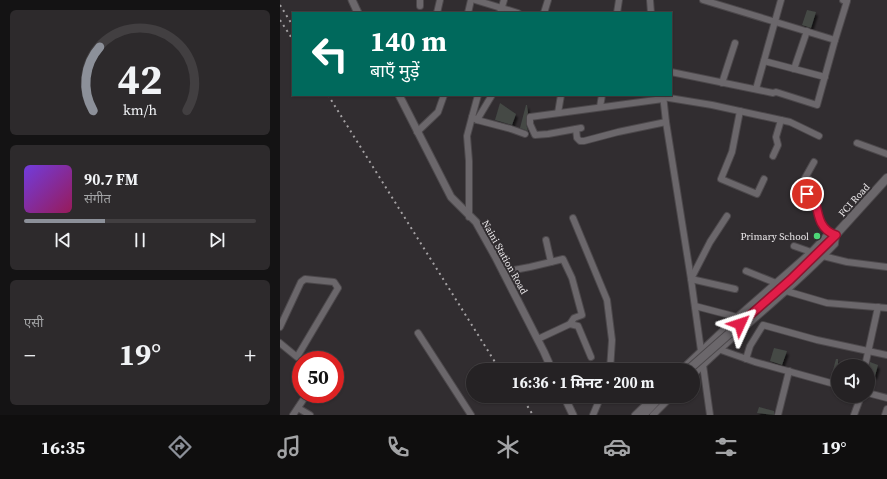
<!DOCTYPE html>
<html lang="hi">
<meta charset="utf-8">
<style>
body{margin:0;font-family:"Source Serif 4","Noto Sans Devanagari",serif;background:#2d2a2c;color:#f1f3f6;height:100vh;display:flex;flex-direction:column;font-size:15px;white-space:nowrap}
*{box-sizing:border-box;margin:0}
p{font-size:13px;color:#a3a4a6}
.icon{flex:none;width:22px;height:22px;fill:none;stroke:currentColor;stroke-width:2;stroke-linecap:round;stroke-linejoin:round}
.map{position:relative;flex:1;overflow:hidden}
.panel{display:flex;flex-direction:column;gap:10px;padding:10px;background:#141314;width:280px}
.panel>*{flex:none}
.guide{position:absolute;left:12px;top:12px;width:380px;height:84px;border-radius:0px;box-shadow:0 1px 3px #0004,0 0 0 1px #423f41;background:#00695c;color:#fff;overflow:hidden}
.fabs{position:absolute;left:551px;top:359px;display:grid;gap:8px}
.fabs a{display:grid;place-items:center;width:44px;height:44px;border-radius:50%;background:#252224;box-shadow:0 1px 3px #0004,0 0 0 1px #423f41;font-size:20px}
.speed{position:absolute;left:12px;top:351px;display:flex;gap:8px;font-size:20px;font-weight:700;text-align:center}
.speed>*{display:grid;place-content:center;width:52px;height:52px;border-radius:50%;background:#252224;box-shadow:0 1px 3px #0004,0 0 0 1px #423f41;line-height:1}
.speed .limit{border:6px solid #d22;background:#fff;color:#111}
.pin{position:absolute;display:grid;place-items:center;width:34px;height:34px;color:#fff;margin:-17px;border:2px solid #fff;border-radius:50%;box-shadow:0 1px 4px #0007}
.me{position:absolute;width:44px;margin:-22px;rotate:48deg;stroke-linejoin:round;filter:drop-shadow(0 0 3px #0008)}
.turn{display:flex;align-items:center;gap:14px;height:84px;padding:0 12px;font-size:18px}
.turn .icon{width:52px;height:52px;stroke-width:2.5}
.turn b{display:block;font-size:28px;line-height:34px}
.big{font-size:30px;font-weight:700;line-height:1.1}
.panel .widget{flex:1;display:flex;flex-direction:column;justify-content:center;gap:6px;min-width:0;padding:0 14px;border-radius:6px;background:#2d2a2c}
.panel .dial{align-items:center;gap:0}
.dial svg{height:104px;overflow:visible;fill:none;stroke:#423f41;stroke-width:7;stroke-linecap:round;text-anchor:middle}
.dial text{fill:#f1f3f6;stroke:none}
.song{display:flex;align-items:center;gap:12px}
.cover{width:48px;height:48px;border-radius:6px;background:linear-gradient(135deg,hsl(260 70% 55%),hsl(330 70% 35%))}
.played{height:4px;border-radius:2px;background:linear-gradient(90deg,#8c9099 35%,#423f41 35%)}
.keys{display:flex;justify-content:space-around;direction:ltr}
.heat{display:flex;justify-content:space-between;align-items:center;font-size:22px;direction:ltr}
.trip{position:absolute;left:186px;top:363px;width:234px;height:40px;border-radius:20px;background:#252224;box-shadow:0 1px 3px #0004,0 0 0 1px #423f41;font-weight:700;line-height:40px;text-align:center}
.dock{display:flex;height:64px;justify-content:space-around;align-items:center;background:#0f0e0e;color:#a3a4a6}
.dock .icon{width:28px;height:28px}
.dock .on{color:#8c9099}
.dock b{font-size:18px;color:#f1f3f6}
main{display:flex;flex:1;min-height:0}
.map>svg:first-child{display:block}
.building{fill:#444945;filter:url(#shadow)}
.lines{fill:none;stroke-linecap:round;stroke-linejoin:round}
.minor-casing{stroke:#4c484b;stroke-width:8}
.tertiary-casing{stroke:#4c484b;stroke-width:9}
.secondary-casing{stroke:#4c484b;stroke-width:10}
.minor{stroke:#6b676b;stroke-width:6}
.tertiary{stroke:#6b676b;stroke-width:7}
.secondary{stroke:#6b676b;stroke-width:8}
.rail{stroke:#a4a1a3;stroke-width:2;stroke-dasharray:2 4;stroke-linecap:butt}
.secondary-bridge-casing{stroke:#4c484b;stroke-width:10;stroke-linecap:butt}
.secondary-bridge{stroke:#6b676b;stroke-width:8}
.route-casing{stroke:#92132f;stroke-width:10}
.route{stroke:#e11d48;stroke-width:7}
.poi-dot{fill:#4cd676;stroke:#312d30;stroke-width:1.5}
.labels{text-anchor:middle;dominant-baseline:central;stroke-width:4;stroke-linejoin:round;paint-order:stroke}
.street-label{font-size:10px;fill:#ece9eb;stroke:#312d30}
.poi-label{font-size:10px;fill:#ece9eb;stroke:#312d30;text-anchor:end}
</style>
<main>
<section class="panel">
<div class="widget dial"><svg viewBox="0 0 100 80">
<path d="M14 69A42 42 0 1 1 86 69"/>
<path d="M14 69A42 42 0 0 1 19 20" stroke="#8c9099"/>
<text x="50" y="56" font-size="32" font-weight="700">42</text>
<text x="50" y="72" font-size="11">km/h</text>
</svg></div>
<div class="widget">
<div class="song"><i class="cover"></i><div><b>90.7 FM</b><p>संगीत</p></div></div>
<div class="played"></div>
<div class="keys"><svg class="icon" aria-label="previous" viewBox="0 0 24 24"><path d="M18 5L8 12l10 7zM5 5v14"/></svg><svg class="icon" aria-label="pause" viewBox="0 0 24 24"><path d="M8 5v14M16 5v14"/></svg><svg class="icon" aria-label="next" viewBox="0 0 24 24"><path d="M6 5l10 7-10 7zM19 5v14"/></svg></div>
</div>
<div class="widget"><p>एसी</p>
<div class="heat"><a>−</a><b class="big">19°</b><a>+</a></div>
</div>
</section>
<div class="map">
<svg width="607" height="415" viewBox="0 0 607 415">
<defs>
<filter id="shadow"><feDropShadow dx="2" dy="3.5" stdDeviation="1" flood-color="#0009"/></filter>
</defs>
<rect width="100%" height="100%" fill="#312d30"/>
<g class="building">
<polygon points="527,10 536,12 531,28 522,25"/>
<polygon points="220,103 236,114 232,125 215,120"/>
<polygon points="246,105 247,105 248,113 246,117 246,124 248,131 240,128"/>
<polygon points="494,348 507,351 502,365 490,361"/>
<polygon points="556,359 558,359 558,380 551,378"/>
<polygon points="590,362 598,365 595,376 588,374"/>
<polygon points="479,407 494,411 494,415 477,413"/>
</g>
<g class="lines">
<defs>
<g id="minor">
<polyline points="195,0 238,13"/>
<polyline points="370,0 371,13"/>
<polyline points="140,6 140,0"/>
<polyline points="157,13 160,0"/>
<polyline points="188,13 191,0"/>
<polyline points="220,13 224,0"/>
<polyline points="264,13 268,0"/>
<polyline points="337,13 339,0"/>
<polyline points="555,40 567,1 563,0"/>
<polyline points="484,61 545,77"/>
<polyline points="514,69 527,31"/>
<polyline points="391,72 493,93 496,92 537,105 555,40 423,0"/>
<polyline points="442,83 455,43"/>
<polyline points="476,89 501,0"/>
<polyline points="383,95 386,122 411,279 430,415"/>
<polyline points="383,97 432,105 510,122 539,136"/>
<polyline points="320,107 322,95"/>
<polyline points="460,111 452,152 441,179 477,194 484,179"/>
<polyline points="278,113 281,95"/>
<polyline points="192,117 198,95"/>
<polyline points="197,120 231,129 245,134"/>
<polyline points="301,128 268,134 255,135 250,124 250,117 383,99"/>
<polyline points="296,129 297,138 300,141 304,141 338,132 386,122"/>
<polyline points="137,132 158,112 164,95"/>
<polyline points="577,143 607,154"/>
<polyline points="493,156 498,145 496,137 501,120"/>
<polyline points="447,216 430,242 411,279 455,289"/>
<polyline points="189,217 189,161 187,136 192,117 197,120 212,95"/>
<polyline points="293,218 327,300 332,340 330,370"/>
<polyline points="514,246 531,252"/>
<polyline points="543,256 567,262 607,267"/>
<polyline points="466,271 496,283"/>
<polyline points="223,272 250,267 271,262"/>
<polyline points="506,291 547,303 607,308"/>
<polyline points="415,306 457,317"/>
<polyline points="290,324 298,326 311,357"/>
<polyline points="0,327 21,282 25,279 54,282 58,288 17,357 0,343"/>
<polyline points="138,333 191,415"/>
<polyline points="258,339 290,324 294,318 302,315 292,278 283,259 271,262 266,240"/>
<polyline points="441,350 475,362 558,385"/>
<polyline points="466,359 470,346 483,325 537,340 607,355"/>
<polyline points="585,366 598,307"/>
<polyline points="401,370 457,317 531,252 549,233"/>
<path d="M 413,375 C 458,330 511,291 555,244 L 556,235 C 539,230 538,214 535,199 L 527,194 L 526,188 L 530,180 L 525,178 L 534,162"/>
<polyline points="588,393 607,398"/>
<polyline points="18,408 30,415"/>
<polyline points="13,415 27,394"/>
<polyline points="313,415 321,396"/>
<polyline points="355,415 375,396"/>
<polyline points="373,415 392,396"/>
<polyline points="498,415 509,371"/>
<polyline points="574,415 581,396"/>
<polyline points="605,415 607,409"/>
</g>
<g id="tertiary">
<polyline points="72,0 78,13"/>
<polyline points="119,95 171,197 196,222 215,256 264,352 272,370"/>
<polyline points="284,396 293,415"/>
</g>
<g id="secondary">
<polyline points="550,241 607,178"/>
<polyline points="363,415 381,396"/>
</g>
</defs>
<use href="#minor" class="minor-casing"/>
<use href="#tertiary" class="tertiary-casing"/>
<use href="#secondary" class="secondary-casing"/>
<use href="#minor" class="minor"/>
<use href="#tertiary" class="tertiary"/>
<use href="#secondary" class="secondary"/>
<g class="rail">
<polyline points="0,5 13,26"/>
<polyline points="0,20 13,40"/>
<polyline points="48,95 220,370"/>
<polyline points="241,396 253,415"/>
</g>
<defs>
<polyline id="secondary-bridge" points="408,370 510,280 550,241"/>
</defs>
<use href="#secondary-bridge" class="secondary-bridge-casing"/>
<use href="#secondary-bridge" class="secondary-bridge"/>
</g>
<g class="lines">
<defs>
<path id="route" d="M 460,324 L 510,280 L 556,235 C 539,230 538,214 535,199 L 527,194"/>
</defs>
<use href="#route" class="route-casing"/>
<use href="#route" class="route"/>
</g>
<circle class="poi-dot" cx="537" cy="236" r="4"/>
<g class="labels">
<g class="street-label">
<text transform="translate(574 200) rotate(-48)">FCI Road</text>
<text transform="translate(225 257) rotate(61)">Naini Station Road</text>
</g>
<g class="poi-label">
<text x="529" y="236">Primary School</text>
</g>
</g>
</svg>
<div class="fabs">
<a><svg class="icon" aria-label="sound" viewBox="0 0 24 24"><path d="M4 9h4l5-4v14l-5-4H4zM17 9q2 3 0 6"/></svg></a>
</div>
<div class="speed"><div class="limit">50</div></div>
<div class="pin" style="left:527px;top:194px;background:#d93025"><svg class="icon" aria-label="arrive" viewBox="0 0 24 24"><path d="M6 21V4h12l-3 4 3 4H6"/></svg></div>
<svg class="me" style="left:460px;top:324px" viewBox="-20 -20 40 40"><path d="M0-17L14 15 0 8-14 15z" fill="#e11d48" stroke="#fff" stroke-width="4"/></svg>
<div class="trip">16:36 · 1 मिनट · 200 m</div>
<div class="guide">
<div class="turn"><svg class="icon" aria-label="left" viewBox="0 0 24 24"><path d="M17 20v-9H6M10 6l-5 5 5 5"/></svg><div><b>140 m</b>बाएँ मुड़ें</div></div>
</div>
</div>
</main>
<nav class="dock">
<b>16:35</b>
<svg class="icon on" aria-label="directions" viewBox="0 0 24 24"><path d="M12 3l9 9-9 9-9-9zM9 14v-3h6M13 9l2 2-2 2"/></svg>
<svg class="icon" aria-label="music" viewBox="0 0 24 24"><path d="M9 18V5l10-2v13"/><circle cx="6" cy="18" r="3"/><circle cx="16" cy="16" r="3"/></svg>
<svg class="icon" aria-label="phone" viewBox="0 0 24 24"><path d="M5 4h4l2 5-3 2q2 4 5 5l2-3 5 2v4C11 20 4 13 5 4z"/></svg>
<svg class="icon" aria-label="climate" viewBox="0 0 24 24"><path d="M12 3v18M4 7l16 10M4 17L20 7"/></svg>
<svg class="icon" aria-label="car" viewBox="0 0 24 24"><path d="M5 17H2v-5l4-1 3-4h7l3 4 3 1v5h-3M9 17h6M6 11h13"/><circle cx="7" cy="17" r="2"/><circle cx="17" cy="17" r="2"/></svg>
<svg class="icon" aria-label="filters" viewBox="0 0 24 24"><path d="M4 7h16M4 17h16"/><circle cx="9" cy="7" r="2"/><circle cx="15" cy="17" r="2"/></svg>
<b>19°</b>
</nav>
